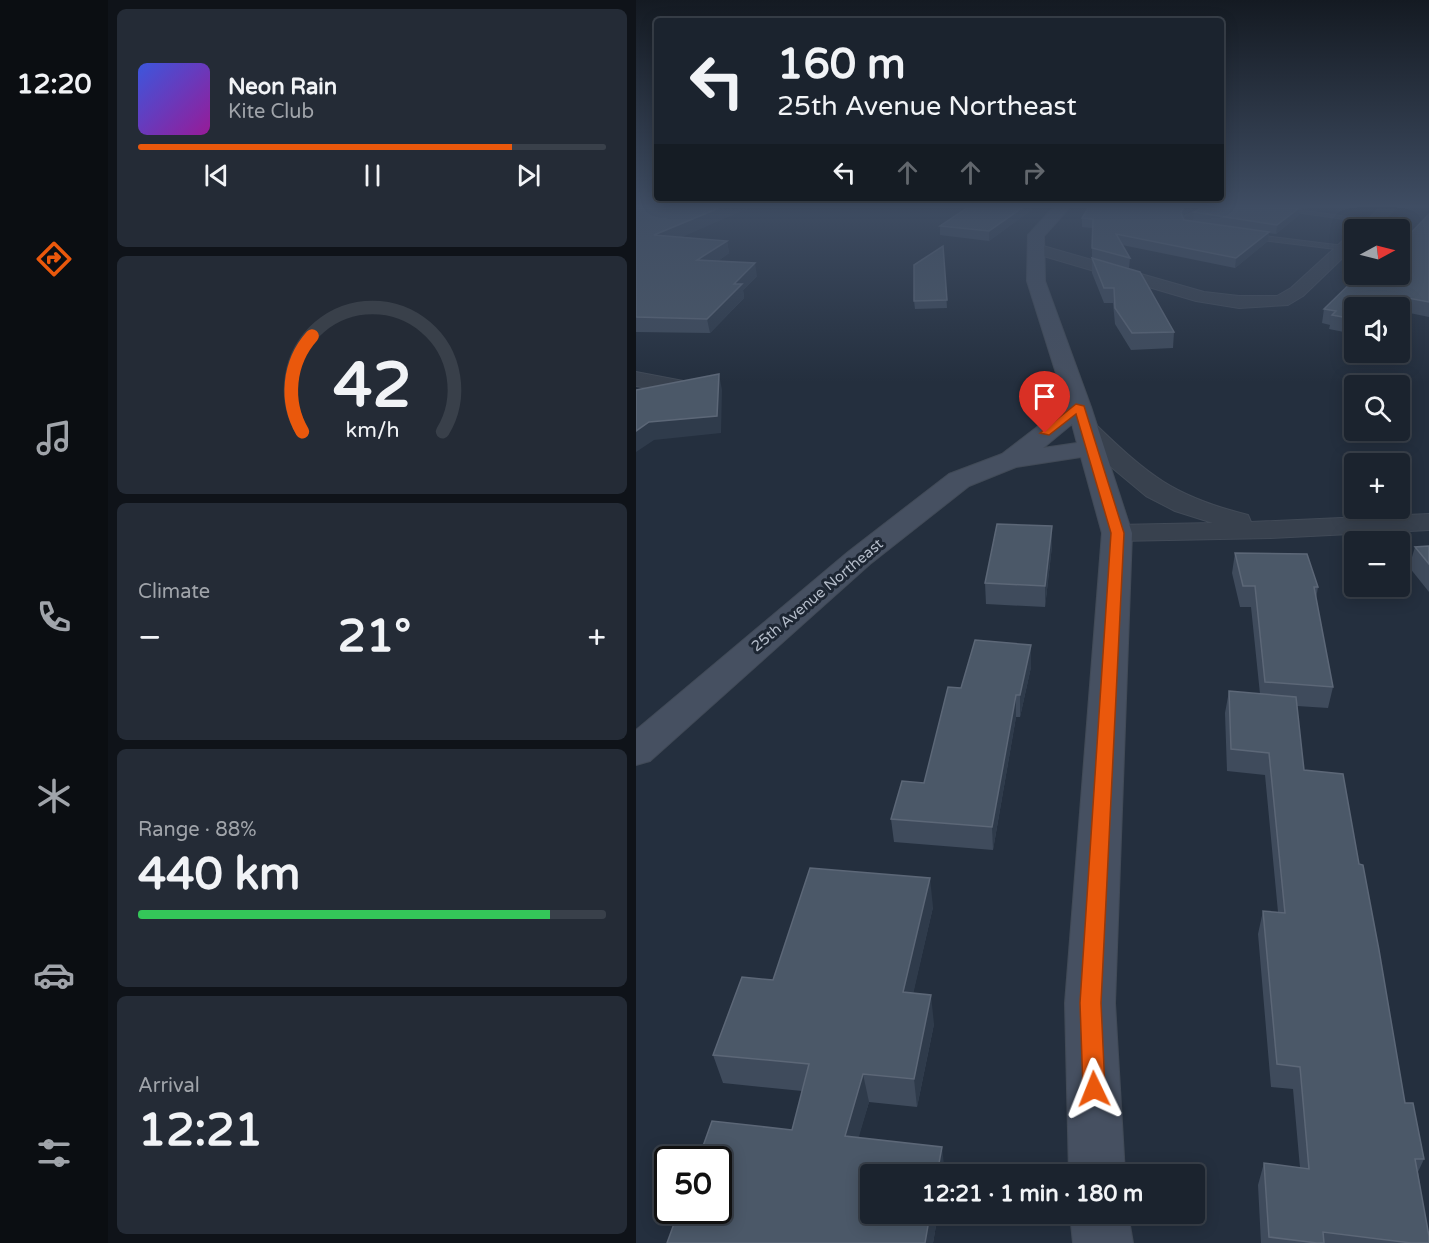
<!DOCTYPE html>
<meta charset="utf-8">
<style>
body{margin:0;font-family:"Varela Round",sans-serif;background:#242b36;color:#f1f3f6;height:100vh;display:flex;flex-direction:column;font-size:22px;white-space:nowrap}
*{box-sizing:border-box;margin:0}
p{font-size:20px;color:#a0a4aa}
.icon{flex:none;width:33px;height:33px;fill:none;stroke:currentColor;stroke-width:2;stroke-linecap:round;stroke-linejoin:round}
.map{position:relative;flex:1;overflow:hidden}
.panel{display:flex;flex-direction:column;gap:9px;padding:9px;background:#0f1319;width:528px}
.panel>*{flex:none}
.top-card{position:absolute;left:18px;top:18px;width:570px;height:183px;border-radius:6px;box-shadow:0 3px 15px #0003,0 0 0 2px #39404a;background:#1b232e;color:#f1f3f6;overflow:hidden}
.needle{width:39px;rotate:83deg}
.controls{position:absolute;left:708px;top:219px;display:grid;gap:12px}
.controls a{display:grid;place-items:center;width:66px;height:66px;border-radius:6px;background:#1b232e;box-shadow:0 3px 15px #0003,0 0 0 2px #39404a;font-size:30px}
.speed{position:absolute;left:18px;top:1146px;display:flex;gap:12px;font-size:30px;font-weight:700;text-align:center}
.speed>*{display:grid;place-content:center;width:78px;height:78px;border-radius:50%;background:#1b232e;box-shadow:0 3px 15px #0003,0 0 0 2px #39404a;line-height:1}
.speed .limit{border:3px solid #111;border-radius:9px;background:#fff;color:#111}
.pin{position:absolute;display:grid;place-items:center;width:51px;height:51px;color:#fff;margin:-62px -26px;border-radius:50% 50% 50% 0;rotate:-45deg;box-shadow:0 0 6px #0007}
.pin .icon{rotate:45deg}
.me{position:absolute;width:66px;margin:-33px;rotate:358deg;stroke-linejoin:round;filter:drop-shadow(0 0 4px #0008)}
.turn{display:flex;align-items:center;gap:21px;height:126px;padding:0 24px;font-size:27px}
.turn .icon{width:78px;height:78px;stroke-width:2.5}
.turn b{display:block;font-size:42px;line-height:51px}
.lanes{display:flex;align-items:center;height:57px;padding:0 24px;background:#0003;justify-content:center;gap:30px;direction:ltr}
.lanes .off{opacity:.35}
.big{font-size:45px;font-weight:800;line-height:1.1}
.panel .widget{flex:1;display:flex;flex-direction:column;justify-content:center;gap:9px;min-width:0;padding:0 21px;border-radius:9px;background:#242b36}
.panel .dial{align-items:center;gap:0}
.dial svg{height:156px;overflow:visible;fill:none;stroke:#39404a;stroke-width:7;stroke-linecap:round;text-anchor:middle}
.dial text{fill:#f1f3f6;stroke:none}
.song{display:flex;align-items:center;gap:18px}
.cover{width:72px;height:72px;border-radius:9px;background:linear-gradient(135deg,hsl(230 70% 55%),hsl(300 70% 35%))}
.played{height:6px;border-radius:3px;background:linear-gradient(90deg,#ea580c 80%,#39404a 80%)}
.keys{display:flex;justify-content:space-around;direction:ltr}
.heat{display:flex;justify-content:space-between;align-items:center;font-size:33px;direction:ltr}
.charge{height:9px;border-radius:4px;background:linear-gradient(90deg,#34c759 88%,#39404a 0)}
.trip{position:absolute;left:224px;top:1164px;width:345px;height:60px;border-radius:6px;background:#1b232e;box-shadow:0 3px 15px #0003,0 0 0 2px #39404a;font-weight:800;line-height:60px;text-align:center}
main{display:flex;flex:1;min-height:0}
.tabs{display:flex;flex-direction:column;width:108px;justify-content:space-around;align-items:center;background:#0b0e12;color:#a0a4aa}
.tabs .icon{width:42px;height:42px}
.tabs .current{color:#ea580c}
.tabs b{font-size:27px;color:#f1f3f6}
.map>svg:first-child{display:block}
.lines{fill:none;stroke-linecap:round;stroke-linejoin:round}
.lane-casing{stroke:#414a57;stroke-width:2}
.street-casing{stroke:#414a57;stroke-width:2}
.secondary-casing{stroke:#414a57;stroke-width:2}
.lane{fill:#38414e;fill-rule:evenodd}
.street{fill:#38414e;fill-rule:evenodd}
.secondary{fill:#465061;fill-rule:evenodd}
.wall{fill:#3f4b5c}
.shaded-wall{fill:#2f3b4b}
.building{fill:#4b5868;stroke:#5c6777;stroke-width:1.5}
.route{fill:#ea580c;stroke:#983908;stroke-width:1.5}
.labels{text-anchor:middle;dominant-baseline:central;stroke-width:6;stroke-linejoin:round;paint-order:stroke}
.street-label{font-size:15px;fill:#b4bcc9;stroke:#1d2633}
</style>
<main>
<nav class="tabs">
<b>12:20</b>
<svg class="icon current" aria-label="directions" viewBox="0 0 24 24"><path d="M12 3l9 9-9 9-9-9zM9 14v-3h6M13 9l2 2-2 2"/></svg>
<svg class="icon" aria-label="music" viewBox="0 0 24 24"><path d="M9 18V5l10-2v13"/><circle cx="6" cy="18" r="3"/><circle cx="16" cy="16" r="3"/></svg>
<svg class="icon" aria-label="phone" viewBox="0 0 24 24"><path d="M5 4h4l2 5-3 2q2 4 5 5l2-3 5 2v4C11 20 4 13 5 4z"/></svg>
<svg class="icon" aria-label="climate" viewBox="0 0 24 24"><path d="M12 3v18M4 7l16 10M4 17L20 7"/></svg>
<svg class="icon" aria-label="car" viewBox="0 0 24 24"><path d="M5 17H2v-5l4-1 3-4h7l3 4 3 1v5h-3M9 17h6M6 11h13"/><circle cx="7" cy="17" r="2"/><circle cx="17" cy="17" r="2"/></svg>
<svg class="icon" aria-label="filters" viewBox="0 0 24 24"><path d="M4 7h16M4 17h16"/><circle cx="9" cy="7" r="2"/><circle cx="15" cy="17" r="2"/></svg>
</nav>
<section class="panel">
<div class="widget">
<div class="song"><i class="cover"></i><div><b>Neon Rain</b><p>Kite Club</p></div></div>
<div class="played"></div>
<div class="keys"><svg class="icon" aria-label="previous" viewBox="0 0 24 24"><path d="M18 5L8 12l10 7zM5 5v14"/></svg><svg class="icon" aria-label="pause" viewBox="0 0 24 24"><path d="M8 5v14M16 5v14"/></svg><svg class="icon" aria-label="next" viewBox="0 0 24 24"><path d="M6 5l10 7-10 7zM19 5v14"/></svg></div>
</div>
<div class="widget dial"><svg viewBox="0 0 100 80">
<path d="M14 69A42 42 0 1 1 86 69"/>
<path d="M14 69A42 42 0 0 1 19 20" stroke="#ea580c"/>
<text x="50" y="56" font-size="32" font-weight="700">42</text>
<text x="50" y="72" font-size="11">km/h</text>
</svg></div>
<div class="widget"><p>Climate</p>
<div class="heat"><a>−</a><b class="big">21°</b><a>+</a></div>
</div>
<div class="widget"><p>Range · 88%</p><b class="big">440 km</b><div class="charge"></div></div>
<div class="widget"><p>Arrival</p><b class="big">12:21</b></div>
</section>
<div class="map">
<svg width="793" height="1243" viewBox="0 0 793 1243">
<rect width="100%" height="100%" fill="#242f3e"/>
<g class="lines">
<defs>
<g id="lane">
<polygon points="566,208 574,208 554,222 568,227 568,231 547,225 549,216"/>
<polygon points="630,208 647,208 741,221 737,223"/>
<polygon points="613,234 708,246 712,248 708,250 610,238 609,236"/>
</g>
<g id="street">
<polygon points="744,208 759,208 738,230 721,230"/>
<polygon points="718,234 718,247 667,296 652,305 603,308 560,301 394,252 392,249 400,244 568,292 603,296 641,296 655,288 712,236"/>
<polygon points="0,372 63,384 66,389 63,394 55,396 0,386"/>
<path d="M 450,421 L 458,423 C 513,476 537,496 612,515 L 615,522 L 793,514 L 793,530 L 635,538 L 481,541 L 471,539 L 467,533 L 471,527 L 481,525 L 577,523 L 539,511 L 510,496 L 474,466 L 438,428 L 442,423 Z"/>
</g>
<g id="secondary">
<path d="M 417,208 L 433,208 L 408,236 L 409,281 L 455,407 L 496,533 L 479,1003 L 489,1174 L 433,1174 L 429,1003 L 466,533 L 445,457 L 380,467 L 333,486 L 234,564 L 14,761 L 0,765 L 0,730 L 212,552 L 313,474 L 366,454 L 430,405 L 391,281 L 392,235 ZM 436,424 L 441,443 L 407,448 Z"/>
<polygon points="434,1214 492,1214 497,1243 437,1243"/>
</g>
</defs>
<use href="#lane" class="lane-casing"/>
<use href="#street" class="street-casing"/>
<use href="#secondary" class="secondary-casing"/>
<use href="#lane" class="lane"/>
<use href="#street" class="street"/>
<use href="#secondary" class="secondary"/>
</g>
<g class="wall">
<polygon points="0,208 112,208 45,237 91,241 93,253 82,261 121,276 107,290 108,298 74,333 0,332"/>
<polygon points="331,208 398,208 353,241 304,235 304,226"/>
<polygon points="452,208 562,208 548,214 547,217 548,220 557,221 558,212 565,208 672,208 671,209 664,209 663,215 640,234 633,233 632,241 599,268 486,245 494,258 493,268 456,258 456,228 446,227 446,218"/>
<polygon points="793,214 793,317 769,312 764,319 764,308 718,308 718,334 693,329 694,325 686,323 688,309 764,274"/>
<polygon points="307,246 311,308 279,309 278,301"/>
<polygon points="456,258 538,332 537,348 495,350 479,324 477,303 468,303 456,273"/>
<polygon points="416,526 416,546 409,607 350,604 349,583"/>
<polygon points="793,546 793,592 773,567 779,547"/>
<polygon points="599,553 682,587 680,599 697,687 692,708 661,706 668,770 723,864 769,1103 788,1159 782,1172 793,1243 625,1243 622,1185 628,1163 664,1168 657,1089 635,1087 622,934 627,911 642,912 629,775 591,771 589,713 593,691 624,694 615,607 604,607 596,573"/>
<polygon points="395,645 395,667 384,717 380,717 357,850 258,842 255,819 288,783 325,688"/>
<polygon points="297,907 277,993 298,1024 281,1107 233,1102 222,1138 302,1214 297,1243 31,1243 156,1130 166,1091 87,1083 77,1055 137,980"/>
</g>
<g class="shaded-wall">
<polygon points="83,208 112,208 21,248 18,235"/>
<polygon points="386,208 398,208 353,241 353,231"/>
<polygon points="547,208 562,208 548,214 544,222 545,213"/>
<polygon points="663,208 664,208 663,215 640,234 641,225"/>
<polygon points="633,232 632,241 599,268 600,258"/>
<polygon points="91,241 93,253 64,274 61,260"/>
<polygon points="119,263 121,276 107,290 108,298 74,333 71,319 98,284"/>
<polygon points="772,298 769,312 764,319 764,308"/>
<polygon points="83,374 86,390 85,433 18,440 0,452 0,431"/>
<polygon points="416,526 416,546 409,607 409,586"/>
<polygon points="395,645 395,667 384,717 384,695"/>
<polygon points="380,695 380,717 357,850 356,827"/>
<polygon points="294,878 297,907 271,1021 267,992"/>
<polygon points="295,995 298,1024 281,1107 278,1079"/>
<polygon points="227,1074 233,1102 215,1164 209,1136"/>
<polygon points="306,1147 309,1174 301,1174"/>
<polygon points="294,1214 302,1214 297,1243 289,1243"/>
</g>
<g class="building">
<polygon points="0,208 83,208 18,235 91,241 61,260 119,263 98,284 106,284 71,319 0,317"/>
<polygon points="331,208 386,208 353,231 304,226"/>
<polygon points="452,208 547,208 545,213 548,220 633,232 600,258 480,234 494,258 456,248 457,219 446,218"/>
<polygon points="565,208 663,208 641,225 558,212"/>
<polygon points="793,214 793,302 772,298 764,308 718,308 718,319 696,315 700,311 688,309 724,274 764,274 764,244"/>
<polygon points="307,246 311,300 278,301 278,265"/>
<polygon points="456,258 504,272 538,332 496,333 479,308 478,288 468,288"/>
<polygon points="83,374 81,416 13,422 0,431 0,390"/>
<polygon points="361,524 416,526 409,586 349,583"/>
<polygon points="793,546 793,564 779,547"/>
<polygon points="599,553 671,554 682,587 678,587 697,687 629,682 619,586 607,586"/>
<polygon points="339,640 395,645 384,695 380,695 356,827 255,819 266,781 288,783 312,687 325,688"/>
<polygon points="593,691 660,697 668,770 707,774 723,864 727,865 743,950 769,1103 777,1103 788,1159 779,1159 793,1236 793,1243 775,1243 687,1232 688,1243 681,1243 633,1237 628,1163 673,1169 664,1067 641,1064 627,911 649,913 633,753 595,749"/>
<polygon points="174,868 294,878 267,992 295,995 278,1079 227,1074 209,1136 306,1147 301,1174 234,1174 234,1214 294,1214 289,1243 31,1243 43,1210 82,1210 82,1160 62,1160 76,1121 156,1130 173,1064 77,1055 106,977 137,980"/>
</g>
<linearGradient id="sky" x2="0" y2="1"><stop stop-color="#141a22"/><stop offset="0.54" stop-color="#3f4d63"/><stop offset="1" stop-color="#3f4d63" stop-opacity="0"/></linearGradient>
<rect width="793" height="382" fill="url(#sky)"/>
<polygon class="route" points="440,404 448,406 488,533 465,1003 469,1089 466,1096 458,1099 450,1096 447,1089 444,1003 475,533 440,414 413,435 404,433"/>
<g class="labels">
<g class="street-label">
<text transform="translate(181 595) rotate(-40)">25th Avenue Northeast</text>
</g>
</g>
</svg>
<div class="controls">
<a><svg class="needle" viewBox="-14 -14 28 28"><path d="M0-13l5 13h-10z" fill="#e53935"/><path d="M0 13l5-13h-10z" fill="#a0a4aa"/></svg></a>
<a><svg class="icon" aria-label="sound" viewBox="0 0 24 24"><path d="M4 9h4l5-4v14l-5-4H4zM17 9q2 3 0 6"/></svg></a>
<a><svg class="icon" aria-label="search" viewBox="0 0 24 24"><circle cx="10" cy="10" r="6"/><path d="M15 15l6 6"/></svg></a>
<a>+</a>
<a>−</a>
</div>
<div class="speed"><div class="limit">50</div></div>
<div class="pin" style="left:409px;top:433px;background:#d93025"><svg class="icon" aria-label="arrive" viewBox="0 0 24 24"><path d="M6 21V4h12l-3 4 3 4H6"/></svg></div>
<svg class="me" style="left:458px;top:1089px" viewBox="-20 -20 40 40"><path d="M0-17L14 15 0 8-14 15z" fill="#ea580c" stroke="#fff" stroke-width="4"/></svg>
<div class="trip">12:21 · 1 min · 180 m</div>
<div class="top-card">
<div class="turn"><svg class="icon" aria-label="left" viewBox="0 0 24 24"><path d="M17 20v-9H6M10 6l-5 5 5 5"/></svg><div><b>160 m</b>25th Avenue Northeast</div></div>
<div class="lanes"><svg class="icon" aria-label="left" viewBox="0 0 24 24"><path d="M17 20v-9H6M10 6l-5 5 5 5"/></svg><svg class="icon off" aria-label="ahead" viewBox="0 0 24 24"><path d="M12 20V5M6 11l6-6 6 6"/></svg><svg class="icon off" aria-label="ahead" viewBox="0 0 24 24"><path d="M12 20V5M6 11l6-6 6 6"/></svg><svg class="icon off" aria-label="right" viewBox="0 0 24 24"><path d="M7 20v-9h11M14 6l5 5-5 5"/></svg></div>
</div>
</div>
</main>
